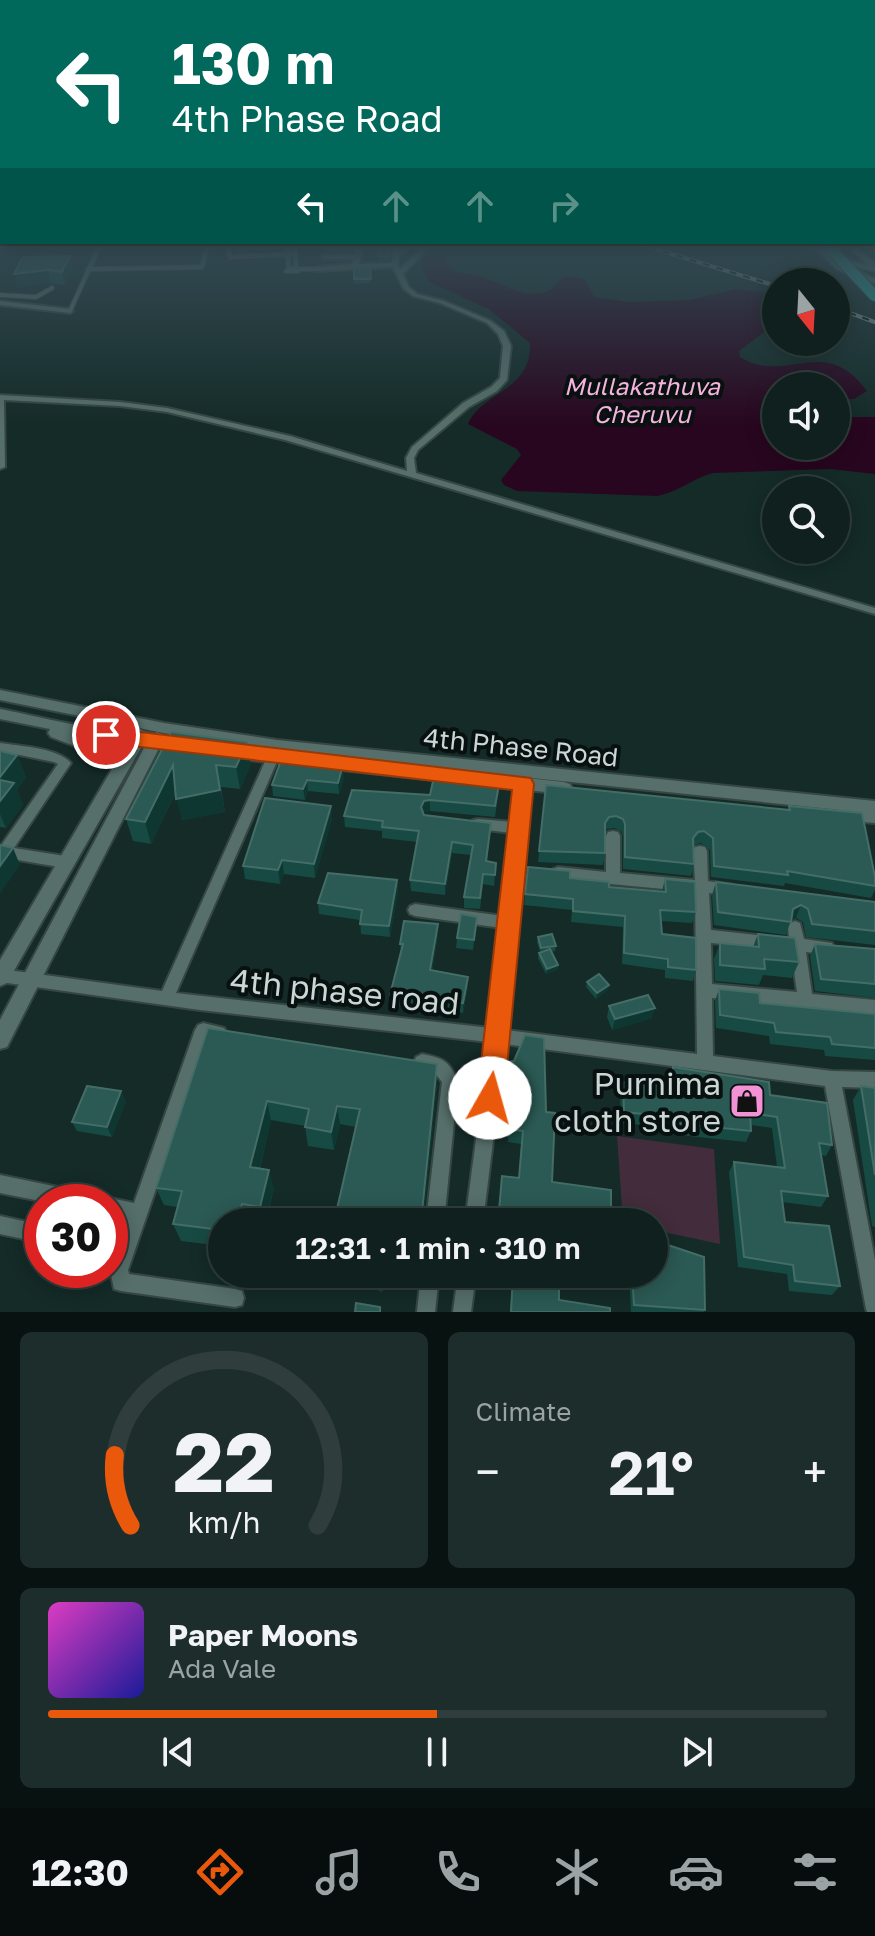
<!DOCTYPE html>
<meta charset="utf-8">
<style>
body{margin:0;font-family:"Golos Text",sans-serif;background:#1d2d2b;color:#f1f3f6;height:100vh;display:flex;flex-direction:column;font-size:30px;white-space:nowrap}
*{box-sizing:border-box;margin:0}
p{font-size:26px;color:#9ba3a4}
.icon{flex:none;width:44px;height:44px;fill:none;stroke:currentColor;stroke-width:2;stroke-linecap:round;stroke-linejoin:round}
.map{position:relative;height:1312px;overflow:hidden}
.sheet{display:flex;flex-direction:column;gap:20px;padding:20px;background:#081210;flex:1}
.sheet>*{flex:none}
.guide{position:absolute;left:0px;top:0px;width:876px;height:244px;box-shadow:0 4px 20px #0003,0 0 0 2px #2f3e3c;background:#00695c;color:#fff;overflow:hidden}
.needle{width:52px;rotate:162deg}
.fabs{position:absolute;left:762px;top:268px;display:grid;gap:16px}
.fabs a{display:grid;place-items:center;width:88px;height:88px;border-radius:50%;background:#0f201e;box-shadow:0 4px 20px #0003,0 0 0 2px #2f3e3c;font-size:40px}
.speed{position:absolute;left:24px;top:1184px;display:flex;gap:16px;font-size:40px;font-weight:700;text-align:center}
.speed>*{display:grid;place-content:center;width:104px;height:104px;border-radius:50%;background:#0f201e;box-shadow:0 4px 20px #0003,0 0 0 2px #2f3e3c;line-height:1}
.speed .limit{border:12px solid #d22;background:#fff;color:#111}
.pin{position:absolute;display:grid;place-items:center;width:68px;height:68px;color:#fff;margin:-34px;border:4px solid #fff;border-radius:50%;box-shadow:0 2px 8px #0007}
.me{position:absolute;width:88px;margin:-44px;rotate:7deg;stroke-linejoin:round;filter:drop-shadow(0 0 6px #0008)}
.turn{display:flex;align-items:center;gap:28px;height:168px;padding:0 40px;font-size:36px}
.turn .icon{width:104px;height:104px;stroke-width:2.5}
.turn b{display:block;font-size:56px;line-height:68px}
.lanes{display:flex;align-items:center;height:76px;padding:0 40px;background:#0003;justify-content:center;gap:40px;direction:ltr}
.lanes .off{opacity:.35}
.big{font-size:60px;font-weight:600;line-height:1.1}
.sheet .widget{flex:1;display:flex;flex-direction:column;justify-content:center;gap:12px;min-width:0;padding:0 28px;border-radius:12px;background:#1d2d2b}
.sheet .dial{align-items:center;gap:0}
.dial svg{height:208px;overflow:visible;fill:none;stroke:#2f3e3c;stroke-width:7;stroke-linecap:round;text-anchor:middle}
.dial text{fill:#f1f3f6;stroke:none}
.song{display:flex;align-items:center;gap:24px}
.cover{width:96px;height:96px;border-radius:12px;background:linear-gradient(135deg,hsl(310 70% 55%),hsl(240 70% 35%))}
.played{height:8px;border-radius:4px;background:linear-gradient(90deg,#ea580c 50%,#2f3e3c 50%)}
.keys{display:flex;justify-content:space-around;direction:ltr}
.heat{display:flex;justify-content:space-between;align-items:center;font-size:44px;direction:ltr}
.sheet .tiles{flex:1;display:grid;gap:20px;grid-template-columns:1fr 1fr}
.widget:last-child{grid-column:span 2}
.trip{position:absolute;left:208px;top:1208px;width:460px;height:80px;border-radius:40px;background:#0f201e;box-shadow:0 4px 20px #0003,0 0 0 2px #2f3e3c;font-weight:600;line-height:80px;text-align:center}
.tab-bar{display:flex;height:128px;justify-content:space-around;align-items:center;background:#060d0c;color:#9ba3a4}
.tab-bar .icon{width:56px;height:56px}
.tab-bar .selected{color:#ea580c}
.tab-bar b{font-size:36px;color:#f1f3f6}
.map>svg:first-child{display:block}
.green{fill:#432c3b}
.water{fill:#28061f}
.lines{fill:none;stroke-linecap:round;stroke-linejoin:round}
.service-casing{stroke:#354643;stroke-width:6}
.minor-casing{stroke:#354643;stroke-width:4}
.tertiary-casing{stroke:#354643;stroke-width:4}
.service{stroke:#566f6a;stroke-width:4}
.minor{fill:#566f6a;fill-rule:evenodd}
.tertiary{fill:#566f6a;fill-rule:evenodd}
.rail-casing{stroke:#788a87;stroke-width:4}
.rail{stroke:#081110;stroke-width:2;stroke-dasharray:7;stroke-linecap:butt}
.primary-bridge-casing{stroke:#354643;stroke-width:13;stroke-linecap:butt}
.primary-bridge{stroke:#22a597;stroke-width:11}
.wall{fill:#174a43}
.shaded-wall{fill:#0e3732}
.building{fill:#2b5953;stroke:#446d67;stroke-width:2}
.route{fill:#ea580c;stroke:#983908;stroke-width:2}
.labels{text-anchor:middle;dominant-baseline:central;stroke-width:8;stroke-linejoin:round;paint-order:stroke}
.far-water-label{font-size:24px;font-style:italic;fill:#f6b1df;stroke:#081110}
.street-label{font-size:26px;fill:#cad7d5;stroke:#081110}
.near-street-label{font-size:32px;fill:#cad7d5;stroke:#081110}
.near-poi-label{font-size:32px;fill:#cad7d5;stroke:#081110;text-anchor:end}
</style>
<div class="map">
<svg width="875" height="1312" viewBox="0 0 875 1312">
<rect width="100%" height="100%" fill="#142b28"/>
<polygon class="green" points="617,1136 714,1149 720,1244 654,1230 654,1222 623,1222"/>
<path class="water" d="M 438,254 L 447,259 L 447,266 C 455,274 465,272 476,275 C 498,281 517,297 542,293 C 562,289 552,269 584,279 L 594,297 L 629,302 L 689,300 L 736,289 L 776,294 L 776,323 L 739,351 L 740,357 C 785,386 825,332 867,391 L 854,399 L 836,399 L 836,386 L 776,386 L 776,446 L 836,446 L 836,412 L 848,417 L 875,417 L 875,474 L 831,469 L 713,473 C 693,478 681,491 657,496 L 517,491 L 504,485 L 501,480 L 521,455 L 517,449 L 468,424 C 483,391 532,391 530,343 L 490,310 L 430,282 L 421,266 L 423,258 Z"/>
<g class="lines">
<defs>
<g id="service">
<polyline points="227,243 230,257 295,254"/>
<polyline points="286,243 289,269"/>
<polyline points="295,243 296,268"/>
<polygon points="294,268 298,271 286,271"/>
<polyline points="88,269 202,267 208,243"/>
<polyline points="298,269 316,269"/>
<polyline points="0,295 36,297 52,288"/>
<polyline points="70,311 101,243"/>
</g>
<g id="minor">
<path d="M 358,243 L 364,243 L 363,246 L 394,245 L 394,243 L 400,243 L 398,265 L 400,269 L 427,243 L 433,243 L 403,274 L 409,287 L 417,294 L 444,301 L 491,321 L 504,331 L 511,346 L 507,380 L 497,391 L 469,407 L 418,450 L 414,458 L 416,473 L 875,608 L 875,614 L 285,440 L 167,412 L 120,406 L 4,400 L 5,467 L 0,469 L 0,395 L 120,402 L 167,408 L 290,436 L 407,471 L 406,458 L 412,447 L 463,403 L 491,387 L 500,378 L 503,346 L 498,334 L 487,323 L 440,303 L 413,296 L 403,288 L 393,267 L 316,271 L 313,269 L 316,267 L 352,264 L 354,259 L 324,259 L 321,257 L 324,255 L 355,255 L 356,249 L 327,250 L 324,248 L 327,246 L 357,246 ZM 362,249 L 393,249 L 392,263 L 359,264 Z"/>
<polygon points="855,243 875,243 875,245 849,247 846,245"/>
<polygon points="0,301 70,309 73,311 70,313 0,305"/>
<path d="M 0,743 C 20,746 58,748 71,763 L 69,766 L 14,848 L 65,856 L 70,858 L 72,862 L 70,866 L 65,868 L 0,857 L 0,847 L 58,764 L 54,762 L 0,751 Z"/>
<polygon points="273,752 277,754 279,757 176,993 491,1028 502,928 415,916 410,914 408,910 410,906 415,904 503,916 512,833 478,829 473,828 471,824 473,820 478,819 513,822 517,784 519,781 523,779 527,781 529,784 517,920 518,923 516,927 506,1030 697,1054 695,892 558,879 553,877 551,873 553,869 558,867 606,872 606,836 608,832 613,831 618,832 620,836 620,873 695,880 693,851 695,847 700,846 705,847 707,851 708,881 733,885 735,889 733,893 728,895 709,893 711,930 767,936 772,938 774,942 772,946 767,948 711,943 712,984 797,992 791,951 779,948 777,944 779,940 789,938 788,927 790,923 795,921 800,923 804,939 832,943 834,948 832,953 827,954 806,952 812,994 875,1000 875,1014 712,998 713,1056 832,1071 875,1072 875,1088 842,1087 875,1260 875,1312 867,1312 866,1309 825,1086 505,1044 483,1222 465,1222 489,1042 200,1010 0,982 1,969 162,991 267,757 269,754"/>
<polygon points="203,1023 224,1028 227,1033 224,1038 219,1040 208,1038 128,1270 129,1274 235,1289 242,1291 244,1298 242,1305 235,1307 121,1291 114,1289 110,1270 114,1258 110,1257 110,1239 120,1242 128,1220 110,1216 110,1202 103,1202 110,1198 134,1203 195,1030 198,1025"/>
<path d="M 422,1054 C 444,1058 450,1062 458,1082 L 444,1222 L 426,1222 L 442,1082 L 434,1072 L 416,1067 L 414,1062 L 416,1057 Z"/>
<polygon points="0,1175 87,1193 93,1196 96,1202 45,1202 0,1193"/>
<polygon points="0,1216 42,1225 42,1243 0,1234"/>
<polygon points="421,1274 439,1274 435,1312 417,1312"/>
<polygon points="458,1274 476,1274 471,1312 453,1312"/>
</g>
<g id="tertiary">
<polygon points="809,243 817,243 843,265 875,279 875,284 837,269"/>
<polygon points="843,243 851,243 875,263 875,271 841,264 840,262 844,260 868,265"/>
<polygon points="0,690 164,723 277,740 875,801 875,823 838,820 836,815 840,810 398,764 453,770 459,772 461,776 459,780 453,782 231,758 226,756 223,752 226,748 231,746 269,750 164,733 0,700"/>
<path d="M 0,709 C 29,714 118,738 140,729 L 151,736 L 157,732 L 162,734 L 165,738 L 187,742 L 190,746 L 187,750 L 182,752 L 159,748 L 7,1047 L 0,1049 L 0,1020 L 145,746 L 142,746 L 7,983 L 0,986 L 0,960 L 112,769 L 106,758 L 51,737 L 48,733 L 50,729 L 0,719 ZM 75,734 L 127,744 L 120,756 L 116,750 Z"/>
<polygon points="481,773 564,782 570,784 572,788 570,792 564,794 481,785 475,783 473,779 475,775"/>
</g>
</defs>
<use href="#service" class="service-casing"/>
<use href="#minor" class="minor-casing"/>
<use href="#tertiary" class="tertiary-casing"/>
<use href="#service" class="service"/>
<use href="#minor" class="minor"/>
<use href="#tertiary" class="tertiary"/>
<defs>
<g id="rail">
<polyline points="636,243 776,286"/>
<polyline points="836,308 875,322"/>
</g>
</defs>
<use href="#rail" class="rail-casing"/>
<use href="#rail" class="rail"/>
<defs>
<polyline id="primary-bridge" points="825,243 875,296"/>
</defs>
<use href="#primary-bridge" class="primary-bridge-casing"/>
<use href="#primary-bridge" class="primary-bridge"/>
</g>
<g class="wall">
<polygon points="236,243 276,243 277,250 237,252"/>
<polygon points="378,248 390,248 389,260 379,260"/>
<polygon points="70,256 73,268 65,285 51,283 17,287"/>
<polygon points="354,268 370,268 371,283 354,284"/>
<polygon points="171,732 251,764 240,789 221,787 225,812 182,820 176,792 151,844 133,841 126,819"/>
<polygon points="0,751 17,755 26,777 17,790 23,805 6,828 0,827"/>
<polygon points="283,755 344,777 339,794 308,791 305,800 273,796 272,785"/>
<polygon points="546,785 788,810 789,806 875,877 875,890 871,898 785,883 784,886 711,877 710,850 701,843 694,845 694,864 691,876 623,869 623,836 621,831 614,828 607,829 605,832 605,853 603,865 538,862"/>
<polygon points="499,790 495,817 430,811 424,812 424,815 491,823 487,861 496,863 494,886 483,884 480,909 464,908 464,897 471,855 452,853 445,895 411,891 410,880 417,842 382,838 382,831 345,827 344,816 430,795"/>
<polygon points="332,819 315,878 284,874 280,884 245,879 243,866"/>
<polygon points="528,867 609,887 662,891 665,879 696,912 692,923 661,921 662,934 696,970 693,981 665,978 665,970 622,964 623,927 571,922 572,910 524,905"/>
<polygon points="397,880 398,891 390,937 361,934 360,920 319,914 318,903"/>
<polygon points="716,882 875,902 875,945 806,937 803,922 796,918 791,920 786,935 714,925 712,895"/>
<polygon points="477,917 473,950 456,948 457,938"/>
<polygon points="438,934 432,971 468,987 463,1013 424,1006 423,1010 391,1005 390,995 401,952 400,944"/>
<polygon points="758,934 799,962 792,978 763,975 759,985 715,981 714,959 720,943 753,947"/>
<polygon points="538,937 556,946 555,951 551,952 558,965 557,970 546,974 538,958 539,953 540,952 537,942"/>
<polygon points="815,944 875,949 875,998 815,991 810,956"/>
<polygon points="587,982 609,985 608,990 596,999 586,987"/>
<polygon points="719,989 760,1003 875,1014 875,1060 825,1056 824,1050 770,1044 769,1036 716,1028 715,1001"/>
<polygon points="609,1006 652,1018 612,1030 607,1017"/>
<polygon points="208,1028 437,1064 437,1083 423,1222 334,1222 356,1127 340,1124 334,1150 308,1146 305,1126 271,1120 260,1169 274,1188 266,1222 222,1222 222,1246 181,1241 173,1224 177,1207 164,1205 156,1188"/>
<polygon points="505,1062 546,1112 555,1113 519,1178 521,1144 508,1142 510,1114 505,1113 504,1076"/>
<polygon points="673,1067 770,1095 832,1145 826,1156 821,1155 828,1196 821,1207 782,1202 785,1222 840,1286 832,1295 789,1291 787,1274 738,1267 729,1172 734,1162 777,1167 772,1128 751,1125 751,1131 746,1142 670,1134 670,1128 621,1123 620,1093 623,1082 669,1086 669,1079"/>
<polygon points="861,1086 875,1088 875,1227 872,1226 853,1100"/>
<polygon points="126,1101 112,1137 77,1131 72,1122"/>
<polygon points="344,1274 398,1274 382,1292"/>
<polygon points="536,1274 568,1274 567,1277 559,1275 559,1300 610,1312 510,1312 513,1275 536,1277"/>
<polygon points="629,1274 654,1274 705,1310 704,1312 631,1312"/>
</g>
<g class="shaded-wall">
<polygon points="70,256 73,268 65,285 62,272"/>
<polygon points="48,270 51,283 17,287 14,274"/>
<polygon points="247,742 251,764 240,789 236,767"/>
<polygon points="17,755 26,777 17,790 23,805 6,828 0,814 0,777"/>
<polygon points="173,765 178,787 151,844 145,822"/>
<polygon points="216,765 225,812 182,820 176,799"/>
<polygon points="343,765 344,777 339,794 338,783"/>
<polygon points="307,780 308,791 305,800 303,789"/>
<polygon points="430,800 430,811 424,812 421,818 421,807 424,801"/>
<polygon points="331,806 332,819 315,878 314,864"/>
<polygon points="452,842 452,853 445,895 445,884"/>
<polygon points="13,848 20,865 0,894 0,866"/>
<polygon points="282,860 284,874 280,884 278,870"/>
<polygon points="397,880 398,891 390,937 389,926"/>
<polygon points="801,905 796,918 787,922 793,909"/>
<polygon points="438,924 438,934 430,980 430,970"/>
<polygon points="558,965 557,970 546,974 547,969"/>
<polygon points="468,977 468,987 463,1013 463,1003"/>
<polygon points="609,985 608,990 596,999 597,993"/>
<polygon points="655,1008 652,1018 612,1030 615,1019"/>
<polygon points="437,1064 437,1083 423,1222 421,1222"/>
<polygon points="121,1091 126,1101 112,1137 107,1127"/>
<polygon points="267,1101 271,1120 256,1185 250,1167"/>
<polygon points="337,1106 340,1124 334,1150 331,1132"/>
<polygon points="269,1170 274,1188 265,1222 260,1207"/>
<polygon points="242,1204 248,1222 238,1222"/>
<polygon points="382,1274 398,1274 382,1292 380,1276"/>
</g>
<g class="building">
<polygon points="402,243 409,243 409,247 405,254 401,254"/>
<polygon points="378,248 390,248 389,256 378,256"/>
<polygon points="70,256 62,272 48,270 14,274 23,257"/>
<polygon points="354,268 370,268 371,279 354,279"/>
<polygon points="171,732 247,742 236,767 216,765 220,790 176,799 173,765 145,822 126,819"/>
<polygon points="0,751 17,755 0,777"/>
<polygon points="283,755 343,765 338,783 307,780 303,789 272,785"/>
<polygon points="435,772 500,779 495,806 430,800 424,801 421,807 424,815 491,823 486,861 496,863 495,875 483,874 480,898 464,897 473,845 452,842 445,884 410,880 419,831 382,827 383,821 344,816 352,790 430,795"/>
<polygon points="0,780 14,783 0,801"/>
<polygon points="546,785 790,810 789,806 862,813 875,877 875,886 787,871 788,875 714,866 713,838 704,831 698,832 693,838 694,864 625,857 625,824 623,819 616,816 609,817 605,823 605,853 539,851"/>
<polygon points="265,798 331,806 314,864 282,860 278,870 243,866"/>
<polygon points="0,845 13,848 0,866"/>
<polygon points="528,867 570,871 570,878 609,882 609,887 666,892 665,879 695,882 696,912 660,910 662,934 696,938 696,970 668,967 668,959 624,953 625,916 573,911 573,899 525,894"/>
<polygon points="328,873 397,880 389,926 360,924 362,910 318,903"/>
<polygon points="716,882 875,902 875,931 812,924 808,909 801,905 793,909 791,922 718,912"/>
<polygon points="461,914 477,917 474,940 457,938"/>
<polygon points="404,921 438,924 430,970 468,977 463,1003 423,996 423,1000 390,995 403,944 400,944"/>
<polygon points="552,934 556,946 541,948 538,937"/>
<polygon points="758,934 795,938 799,962 764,959 765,969 720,965 720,943 759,947"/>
<polygon points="815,944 875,949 875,984 821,979"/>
<polygon points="550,949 558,965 547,969 539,953"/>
<polygon points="599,974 609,985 597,993 587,982"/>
<polygon points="719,989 759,993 760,1003 875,1014 875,1048 832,1044 830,1037 776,1032 774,1023 720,1015"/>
<polygon points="648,995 655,1008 615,1019 609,1006"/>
<polygon points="208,1028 437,1064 421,1222 334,1222 360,1109 337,1106 331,1132 305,1127 309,1109 267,1101 250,1167 269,1170 260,1207 242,1204 238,1222 222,1222 222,1230 173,1224 182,1191 156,1188"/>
<polygon points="525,1035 544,1038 546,1112 555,1113 552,1182 611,1190 611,1222 498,1222 502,1176 519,1178 523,1131 509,1129 512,1100 506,1100 505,1062 514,1061"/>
<polygon points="673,1067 769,1082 770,1095 827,1103 832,1145 819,1143 828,1196 781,1191 785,1222 829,1226 840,1286 795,1281 793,1265 744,1257 734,1162 785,1168 777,1117 750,1113 751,1131 674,1123 674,1117 624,1112 623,1082 673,1086"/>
<polygon points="87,1086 121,1091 107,1127 72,1122"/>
<polygon points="861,1086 875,1088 875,1175"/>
<polygon points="654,1243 668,1245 704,1257 705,1310 634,1305 632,1274 654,1274"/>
<polygon points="537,1274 559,1274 559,1300 610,1308 610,1312 511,1312 513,1275 537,1277"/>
<polygon points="356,1303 380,1307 380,1312 355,1312"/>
</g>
<linearGradient id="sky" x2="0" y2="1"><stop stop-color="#0b1816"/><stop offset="0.57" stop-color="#344a53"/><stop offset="1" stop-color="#344a53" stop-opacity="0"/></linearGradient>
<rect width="875" height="426" fill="url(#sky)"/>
<polygon class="route" points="106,728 531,778 534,784 504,1098 500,1107 490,1111 481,1107 477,1098 512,790 106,743 99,740 96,735 99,730"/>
<defs>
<symbol id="shop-square" viewBox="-11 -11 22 22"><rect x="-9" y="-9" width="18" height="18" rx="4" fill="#f391d5" stroke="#081110"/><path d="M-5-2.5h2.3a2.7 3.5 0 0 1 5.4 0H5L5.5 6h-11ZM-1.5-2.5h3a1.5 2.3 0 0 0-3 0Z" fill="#111"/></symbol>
</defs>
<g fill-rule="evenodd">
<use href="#shop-square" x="727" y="1081" width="40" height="40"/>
</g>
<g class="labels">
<g class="far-water-label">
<text x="642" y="385">Mullakathuva<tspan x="642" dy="28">Cheruvu</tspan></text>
</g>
<g class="street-label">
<text transform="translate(521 747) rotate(6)">4th Phase Road</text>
</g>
<g class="near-street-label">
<text transform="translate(345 991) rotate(6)">4th phase road</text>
</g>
<g class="near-poi-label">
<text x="721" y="1083">Purnima<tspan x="721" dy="37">cloth store</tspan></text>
</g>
</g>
</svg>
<div class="fabs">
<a><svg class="needle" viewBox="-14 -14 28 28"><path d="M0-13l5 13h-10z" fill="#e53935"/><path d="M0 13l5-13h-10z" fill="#9ba3a4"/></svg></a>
<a><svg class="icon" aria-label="sound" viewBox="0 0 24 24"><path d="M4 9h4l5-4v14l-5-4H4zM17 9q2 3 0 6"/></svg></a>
<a><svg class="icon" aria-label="search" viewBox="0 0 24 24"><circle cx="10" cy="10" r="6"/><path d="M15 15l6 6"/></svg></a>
</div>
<div class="speed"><div class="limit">30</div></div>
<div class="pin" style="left:106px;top:735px;background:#d93025"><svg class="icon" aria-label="arrive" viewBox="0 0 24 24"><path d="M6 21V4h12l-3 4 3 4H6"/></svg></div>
<svg class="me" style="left:490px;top:1098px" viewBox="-20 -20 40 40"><circle r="19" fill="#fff"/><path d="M0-13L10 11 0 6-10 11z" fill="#ea580c"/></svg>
<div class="trip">12:31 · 1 min · 310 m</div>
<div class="guide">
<div class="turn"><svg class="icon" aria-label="left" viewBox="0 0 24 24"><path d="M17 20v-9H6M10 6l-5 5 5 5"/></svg><div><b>130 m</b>4th Phase Road</div></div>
<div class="lanes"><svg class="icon" aria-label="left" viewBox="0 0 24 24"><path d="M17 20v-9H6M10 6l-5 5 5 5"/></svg><svg class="icon off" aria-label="ahead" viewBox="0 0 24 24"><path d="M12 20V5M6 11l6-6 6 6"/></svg><svg class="icon off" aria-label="ahead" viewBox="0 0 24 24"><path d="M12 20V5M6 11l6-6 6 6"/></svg><svg class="icon off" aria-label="right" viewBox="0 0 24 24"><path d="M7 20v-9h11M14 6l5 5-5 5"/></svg></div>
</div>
</div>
<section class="sheet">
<div class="tiles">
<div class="widget dial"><svg viewBox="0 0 100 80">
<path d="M14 69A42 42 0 1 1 86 69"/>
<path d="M14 69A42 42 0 0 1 8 42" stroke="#ea580c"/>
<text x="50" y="56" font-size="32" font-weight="700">22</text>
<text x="50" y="72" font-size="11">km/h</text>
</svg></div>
<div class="widget"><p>Climate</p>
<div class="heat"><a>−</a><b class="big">21°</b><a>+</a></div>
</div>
<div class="widget">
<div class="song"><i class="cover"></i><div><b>Paper Moons</b><p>Ada Vale</p></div></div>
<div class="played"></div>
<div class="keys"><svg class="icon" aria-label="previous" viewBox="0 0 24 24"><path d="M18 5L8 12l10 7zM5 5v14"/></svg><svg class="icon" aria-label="pause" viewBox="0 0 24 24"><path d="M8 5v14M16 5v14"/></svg><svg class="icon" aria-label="next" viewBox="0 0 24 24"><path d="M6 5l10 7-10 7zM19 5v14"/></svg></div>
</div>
</div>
</section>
<nav class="tab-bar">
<b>12:30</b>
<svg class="icon selected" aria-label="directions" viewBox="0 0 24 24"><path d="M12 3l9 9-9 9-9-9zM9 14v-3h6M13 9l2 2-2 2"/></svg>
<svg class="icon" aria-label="music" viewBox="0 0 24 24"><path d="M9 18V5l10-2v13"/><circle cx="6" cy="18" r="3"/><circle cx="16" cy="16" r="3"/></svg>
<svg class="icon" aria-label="phone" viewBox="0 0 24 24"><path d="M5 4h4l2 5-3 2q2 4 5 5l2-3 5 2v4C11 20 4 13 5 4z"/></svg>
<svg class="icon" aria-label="climate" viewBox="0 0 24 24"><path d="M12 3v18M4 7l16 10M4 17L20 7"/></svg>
<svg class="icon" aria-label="car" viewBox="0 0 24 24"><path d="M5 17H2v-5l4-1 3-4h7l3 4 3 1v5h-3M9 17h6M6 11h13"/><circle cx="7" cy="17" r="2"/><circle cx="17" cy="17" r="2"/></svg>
<svg class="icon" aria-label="filters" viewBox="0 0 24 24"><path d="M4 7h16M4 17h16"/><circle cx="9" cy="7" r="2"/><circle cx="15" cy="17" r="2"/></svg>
</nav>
